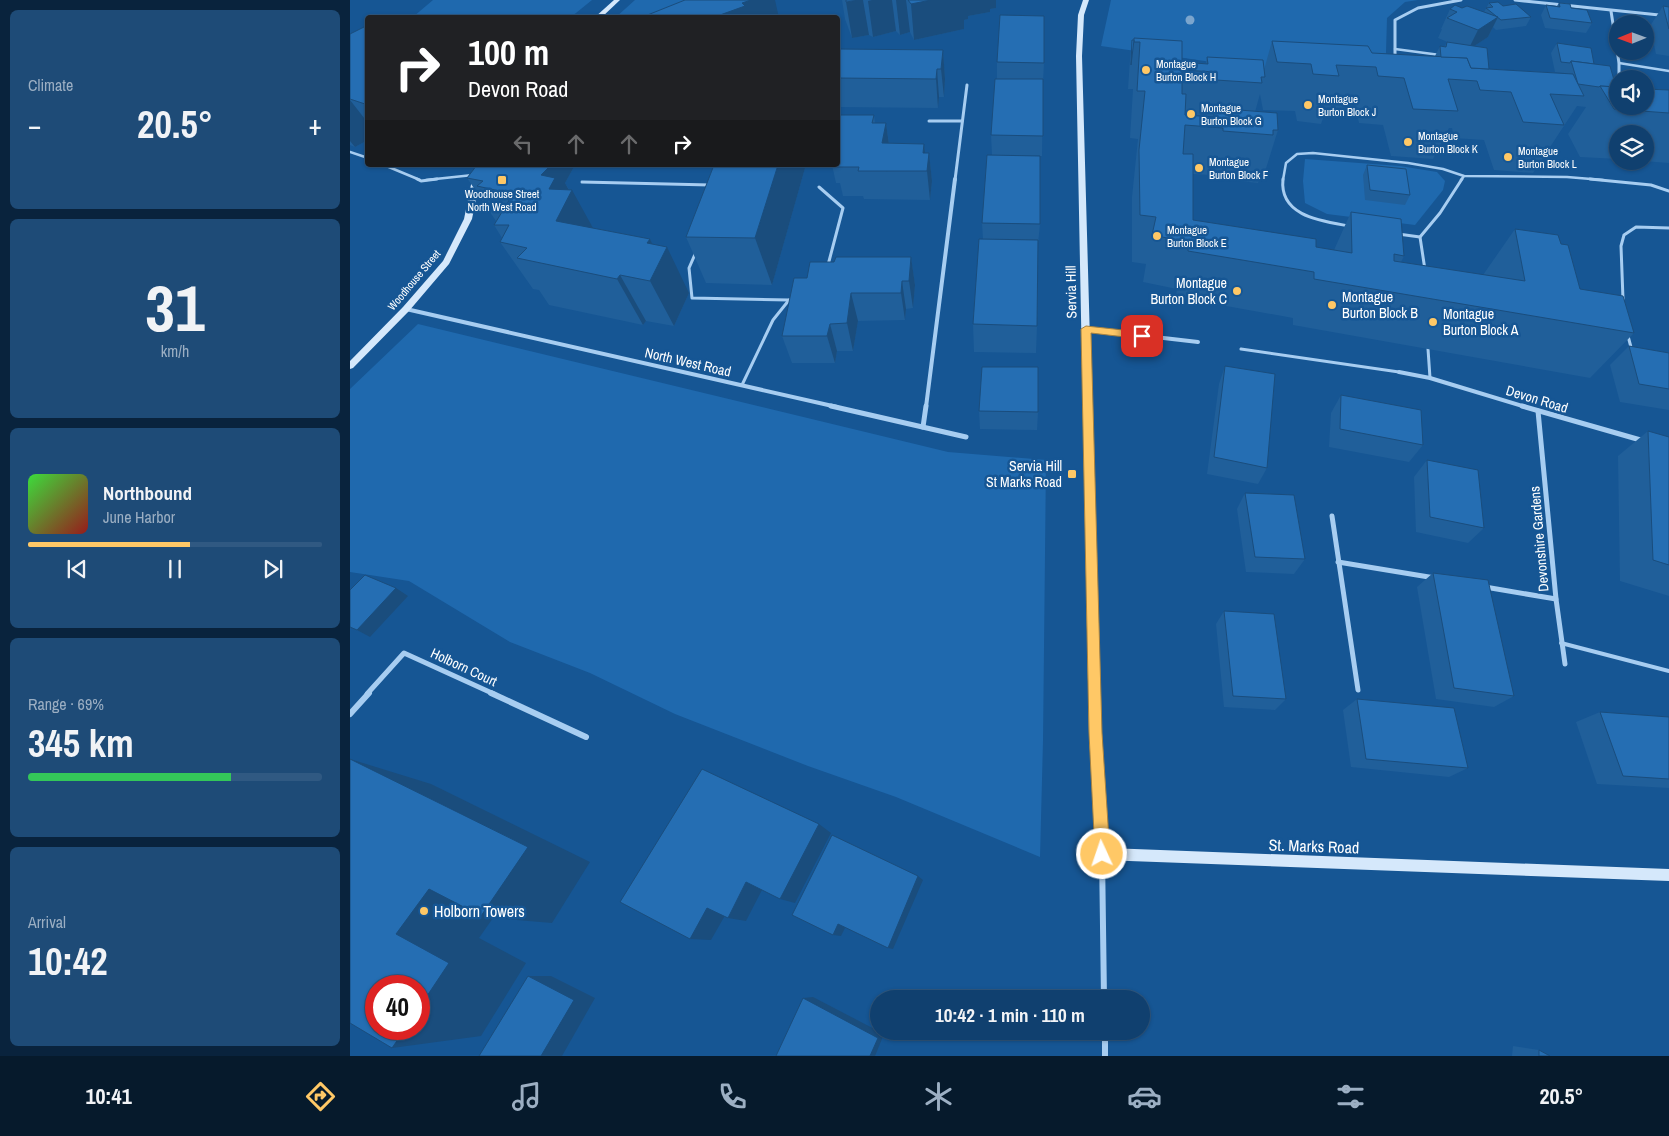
<!DOCTYPE html>
<meta charset="utf-8">
<style>
body{margin:0;font-family:"Archivo Narrow",sans-serif;background:#1e4b77;color:#f1f3f6;height:100vh;display:flex;flex-direction:column;font-size:19px;white-space:nowrap}
*{box-sizing:border-box;margin:0}
p{font-size:16px;color:#9cafc3}
.icon{flex:none;width:28px;height:28px;fill:none;stroke:currentColor;stroke-width:2;stroke-linecap:round;stroke-linejoin:round}
.map{position:relative;flex:1;overflow:hidden}
.sheet{display:flex;flex-direction:column;gap:10px;padding:10px;background:#09233d;width:350px}
.sheet>*{flex:none}
.banner{position:absolute;left:15px;top:15px;width:475px;height:152px;border-radius:5px;box-shadow:0 1px 4px #0004,0 0 0 1px #305982;background:#202124;color:#fff;overflow:hidden}
.needle{width:32px;rotate:269deg}
.controls{position:absolute;left:1259px;top:15px;display:grid;gap:10px}
.controls a{display:grid;place-items:center;width:45px;height:45px;border-radius:50%;background:#10406f;box-shadow:0 1px 4px #0004,0 0 0 1px #305982;font-size:25px}
.speed{position:absolute;left:15px;top:975px;display:flex;gap:10px;font-size:25px;font-weight:700;text-align:center}
.speed>*{display:grid;place-content:center;width:65px;height:65px;border-radius:50%;background:#10406f;box-shadow:0 1px 4px #0004,0 0 0 1px #305982;line-height:1}
.speed .limit{border:8px solid #d22;background:#fff;color:#111}
.pin{position:absolute;display:grid;place-items:center;width:42px;height:42px;color:#fff;margin:-21px;border-radius:10px;box-shadow:0 2px 8px #0006}
.me{position:absolute;width:55px;margin:-28px;rotate:357deg;stroke-linejoin:round;filter:drop-shadow(0 0 4px #0008)}
.turn{display:flex;align-items:center;gap:18px;height:105px;padding:0 20px;font-size:22px}
.turn .icon{width:65px;height:65px;stroke-width:2.5}
.turn b{display:block;font-size:35px;line-height:42px}
.lanes{display:flex;align-items:center;height:48px;padding:0 20px;background:#0003;justify-content:center;gap:25px;direction:ltr}
.lanes .off{opacity:.35}
.big{font-size:38px;font-weight:700;line-height:1.1}
.sheet .tile{flex:1;display:flex;flex-direction:column;justify-content:center;gap:8px;min-width:0;padding:0 18px;border-radius:8px;background:#1e4b77}
.sheet .dial{align-items:center;gap:0}
.dial b{font-size:65px;line-height:1}
.song{display:flex;align-items:center;gap:15px}
.cover{width:60px;height:60px;border-radius:8px;background:linear-gradient(135deg,hsl(120 70% 55%),hsl(0 70% 35%))}
.played{height:5px;border-radius:2px;background:linear-gradient(90deg,#ffc866 55%,#305982 55%)}
.keys{display:flex;justify-content:space-around;direction:ltr}
.heat{display:flex;justify-content:space-between;align-items:center;font-size:28px;direction:ltr}
.charge{height:8px;border-radius:4px;background:linear-gradient(90deg,#34c759 69%,#305982 0)}
.trip{position:absolute;left:520px;top:990px;width:280px;height:50px;border-radius:25px;background:#10406f;box-shadow:0 1px 4px #0004,0 0 0 1px #305982;font-weight:700;line-height:50px;text-align:center}
.dock{display:flex;height:80px;justify-content:space-around;align-items:center;background:#061a2c;color:#9cafc3}
.dock .icon{width:35px;height:35px}
.dock .selected{color:#ffc866}
.dock b{font-size:22px;color:#f1f3f6}
main{display:flex;flex:1;min-height:0}
.map>svg:first-child{display:block}
.green{fill:#1f69ae}
.lines{fill:none;stroke-linecap:round;stroke-linejoin:round}
.lane-far2{stroke:#a7cdf1;stroke-width:2.5}
.lane-far1{stroke:#a7cdf1;stroke-width:3}
.lane{stroke:#a7cdf1;stroke-width:4}
.street-far3{stroke:#a7cdf1;stroke-width:3}
.street-far2{stroke:#a7cdf1;stroke-width:4}
.street-far1{stroke:#a7cdf1;stroke-width:5}
.street{stroke:#a7cdf1;stroke-width:6}
.secondary{fill:#d5e8fb;fill-rule:evenodd}
.tree{fill:#7ba5cd}
.wall{fill:#205f9a}
.shaded-wall{fill:#1a4d7d}
.building{fill:#256eb3;stroke:#1a4d7d}
.route{fill:#ffc866;stroke:#a68242}
.poi-dot{fill:#ffc866;stroke:#165694;stroke-width:2}
.labels{text-anchor:middle;dominant-baseline:central;stroke-width:5;stroke-linejoin:round;paint-order:stroke}
.far-poi-label{font-size:11px;fill:#fff;stroke:#165694;text-anchor:start}
.far-street-label{font-size:11px;fill:#fff;stroke:#165694}
.poi-label{font-size:14px;fill:#fff;stroke:#165694;text-anchor:end}
.street-label{font-size:14px;fill:#fff;stroke:#165694}
.near-street-label{font-size:16px;fill:#fff;stroke:#165694}
.near-poi-label{font-size:16px;fill:#fff;stroke:#165694;text-anchor:start}
</style>
<main>
<section class="sheet">
<div class="tile"><p>Climate</p>
<div class="heat"><a>−</a><b class="big">20.5°</b><a>+</a></div>
</div>
<div class="tile dial"><b>31</b><p>km/h</p></div>
<div class="tile">
<div class="song"><i class="cover"></i><div><b>Northbound</b><p>June Harbor</p></div></div>
<div class="played"></div>
<div class="keys"><svg class="icon" aria-label="previous" viewBox="0 0 24 24"><path d="M18 5L8 12l10 7zM5 5v14"/></svg><svg class="icon" aria-label="pause" viewBox="0 0 24 24"><path d="M8 5v14M16 5v14"/></svg><svg class="icon" aria-label="next" viewBox="0 0 24 24"><path d="M6 5l10 7-10 7zM19 5v14"/></svg></div>
</div>
<div class="tile"><p>Range · 69%</p><b class="big">345 km</b><div class="charge"></div></div>
<div class="tile"><p>Arrival</p><b class="big">10:42</b></div>
</section>
<div class="map">
<svg width="1319" height="1056" viewBox="0 0 1319 1056">
<rect width="100%" height="100%" fill="#165694"/>
<g class="green">
<polygon points="83,0 242,0 221,17 63,17"/>
<polygon points="285,0 354,0 314,17 265,18"/>
<polygon points="761,0 1068,0 1055,2 1037,18 1035,87 751,46"/>
<polygon points="955,159 1050,166 1087,172 1095,181 1093,190 1065,225 977,214 955,203 953,181"/>
<polygon points="68,324 598,452 696,460 693,741 690,857 546,797 458,766 325,714 240,673 160,642 59,581 0,572 0,389"/>
</g>
<g class="lines">
<g class="lane-far2">
<polyline points="1045,49 1090,55"/>
<polyline points="1269,63 1319,71"/>
<polyline points="0,152 18,158"/>
<polyline points="34,165 70,180"/>
<polyline points="76,180 123,175"/>
<polyline points="933,180 936,163 947,154 963,153 1058,163 1093,169 1114,176 1217,177 1253,180"/>
<polyline points="1111,180 1114,176"/>
</g>
<g class="lane-far1">
<polyline points="67,179 71,181 87,179"/>
<path d="M 933,179 C 929,216 971,221 999,226"/>
<polyline points="1240,179 1301,185 1319,191"/>
<polyline points="232,182 360,185"/>
<polyline points="469,187 493,208 478,265"/>
<polyline points="1048,234 1070,237"/>
<polyline points="346,252 339,268 342,298 439,300"/>
<polyline points="1075,270 1070,237 1090,213 1112,179"/>
<polyline points="1273,299 1271,246 1274,235 1286,227 1319,228"/>
<polyline points="1278,336 1282,351"/>
<polyline points="891,349 1049,372"/>
<polyline points="1078,349 1080,378"/>
<polyline points="392,385 423,320 439,300"/>
</g>
<polyline class="lane" points="1211,643 1319,671"/>
<g class="street-far3">
<polyline points="1165,0 1319,16"/>
<polyline points="1261,11 1269,63 1269,79"/>
<polyline points="1045,59 1045,20 1068,8 1111,0"/>
<polyline points="579,121 612,121"/>
<polyline points="605,180 617,85"/>
</g>
<g class="street-far2">
<polyline points="56,309 487,407"/>
<polyline points="736,329 848,342"/>
<polyline points="1049,372 1080,378 1176,407"/>
<polyline points="576,407 605,179"/>
</g>
<g class="street-far1">
<polyline points="481,406 616,437"/>
<polyline points="1172,406 1294,441"/>
<polyline points="1188,411 1206,599 1215,664"/>
<polyline points="573,427 576,406"/>
<polyline points="982,516 1008,690"/>
<polyline points="988,562 1085,578"/>
<polyline points="1135,587 1206,599"/>
<polyline points="17,694 54,653 144,694"/>
</g>
<g class="street">
<polyline points="141,693 236,737"/>
<polyline points="0,714 19,693"/>
<polyline points="752,854 754,999"/>
<polyline points="755,1031 755,1056"/>
</g>
<g class="secondary">
<polygon points="264,0 270,0 251,18 244,18"/>
<polygon points="733,0 739,0 734,15 732,56 751,733 758,848 1319,869 1319,881 752,860 748,858 746,854 739,733 726,56 728,15"/>
<polygon points="125,165 133,165 122,219 99,264 59,311 3,368 0,369 0,361 53,307 93,261 114,219"/>
</g>
</g>
<circle class="tree" cx="840" cy="20" r="4.5"/>
<g class="wall">
<polygon points="492,0 646,0 646,8 640,9 640,12 618,16 618,19 614,20 614,29 564,40 560,32 550,35 546,31 523,37 519,35 502,38 495,19"/>
<polygon points="1139,3 1153,6 1181,17 1176,26 1146,30 1143,27 1138,37 1124,46 1139,69 1214,73 1205,72 1201,53 1207,43 1244,64 1266,87 1319,90 1319,163 1293,161 1295,161 1295,134 1268,134 1268,159 1230,157 1218,134 1236,107 1227,106 1183,173 1144,170 1134,140 1104,138 1102,128 1099,128 1083,159 1041,156 1033,125 1009,123 1007,114 975,113 971,124 947,121 945,111 913,110 910,94 905,112 928,130 913,178 910,178 908,183 861,178 861,175 843,174 843,220 966,247 984,250 1001,212 1054,256 1051,262 1133,275 1165,229 1211,244 1230,289 1284,333 1240,378 943,325 943,318 826,297 827,289 793,282 796,264 782,262 782,197 788,139 780,138 783,89 778,89 780,59 782,40 784,40 832,62 856,63 857,57 914,70 922,41 1022,53 1085,56 1090,46 1095,46 1097,42 1100,43 1088,38 1092,29 1091,29 1100,9 1112,8 1134,12"/>
<polygon points="1209,3 1221,8 1242,23 1236,33 1195,28 1191,15 1196,5 1207,6"/>
<polygon points="1313,6 1319,7 1319,56 1306,54 1300,26"/>
<polygon points="18,25 18,140 5,147 0,145 0,34"/>
<polygon points="488,49 593,50 595,79 594,97 589,97 588,108 488,107"/>
<polygon points="647,62 694,63 693,82 692,156 642,155 641,135 647,79"/>
<polygon points="524,115 525,123 536,123 539,143 574,144 575,153 579,153 582,181 580,200 514,199 513,196 493,196 490,183 486,183 482,165 488,165 488,118"/>
<polygon points="127,165 225,165 215,183 243,228 300,239 302,244 339,293 324,326 296,321 293,325 199,305 189,290 183,289 150,242 152,238 144,225 146,221 117,178"/>
<polygon points="254,165 454,165 455,168 422,285 356,283 336,237 363,168 255,166"/>
<polygon points="1017,165 1060,195 1055,205 1015,200 1013,175"/>
<polygon points="632,223 690,224 688,244 687,326 686,353 624,352 623,324 633,239"/>
<polygon points="561,257 565,285 563,308 556,309 555,320 508,321 503,351 487,351 485,363 442,363 432,336 457,278 484,262"/>
<polygon points="1279,346 1319,353 1319,410 1270,402 1260,365"/>
<polygon points="875,366 917,468 908,484 857,474 869,384"/>
<polygon points="991,395 1073,445 1059,462 979,447 981,413"/>
<polygon points="629,411 688,412 687,430 630,429"/>
<polygon points="1298,431 1319,437 1319,596 1270,581 1268,456"/>
<polygon points="1077,460 1134,528 1118,543 1066,532 1064,477"/>
<polygon points="895,493 955,559 944,574 896,572 887,509"/>
<polygon points="1083,573 1164,696 1144,707 1086,699 1067,587"/>
<polygon points="874,611 936,699 925,710 874,707 866,624"/>
<polygon points="1007,699 1118,768 1099,777 1001,767 993,710"/>
<polygon points="1250,712 1319,717 1319,788 1247,784 1226,722"/>
<polygon points="1163,1046 1189,1050 1200,1056 1162,1056"/>
</g>
<g class="shaded-wall">
<polygon points="401,0 425,0 429,18 371,18 370,15 392,3"/>
<polygon points="509,0 513,0 519,35 502,38 496,2"/>
<polygon points="522,0 542,0 546,31 523,37 518,1"/>
<polygon points="546,0 556,0 560,32 550,35"/>
<polygon points="581,0 646,0 646,8 640,9 640,12 618,16 618,19 614,20 614,29 564,40 561,4"/>
<polygon points="1148,17 1138,37 1118,50 1128,30"/>
<polygon points="593,50 595,79 594,97 591,69"/>
<polygon points="587,69 589,97 588,108 586,79"/>
<polygon points="0,100 18,123 18,140 5,147 0,141"/>
<polygon points="536,123 540,152 537,172 532,143"/>
<polygon points="574,144 577,169 579,153 582,181 580,200 577,171 573,153"/>
<polygon points="201,165 225,165 215,183 220,192 222,190 248,237 206,221 191,175"/>
<polygon points="428,165 454,165 455,168 422,285 405,238"/>
<polygon points="300,239 310,260 317,247 339,293 324,326 300,281 297,243"/>
<polygon points="561,257 565,285 563,308 559,281"/>
<polygon points="270,275 296,321 293,325 267,279"/>
<polygon points="552,281 556,309 555,320 551,293"/>
<polygon points="501,293 508,321 503,351 497,323"/>
<polygon points="480,324 487,351 485,363 477,336"/>
<polygon points="46,588 58,596 20,637 7,630"/>
<polygon points="0,759 81,784 240,862 202,923 143,918 129,938 176,963 131,1036 42,1048 55,1029 69,1029 69,1008 46,934"/>
<polygon points="469,824 481,833 445,903 430,899"/>
<polygon points="568,876 573,880 543,949 538,948"/>
<polygon points="396,882 413,888 396,921 378,918"/>
<polygon points="357,908 377,912 361,940 340,939"/>
<polygon points="488,924 496,926 491,936 483,935"/>
<polygon points="178,976 201,976 245,998 212,1056 191,1056"/>
<polygon points="463,997 534,1034 525,1056 520,1056 453,998"/>
</g>
<g class="building">
<polygon points="335,0 401,0 392,3 395,6 370,15 374,17 373,18 290,18"/>
<polygon points="496,0 509,0 496,2"/>
<polygon points="558,0 581,0 561,4"/>
<polygon points="1148,2 1153,6 1166,4 1181,17 1151,20 1136,8 1143,7 1139,3"/>
<polygon points="1209,3 1220,4 1221,8 1237,10 1242,23 1200,18 1196,5 1210,7"/>
<polygon points="1105,5 1112,8 1117,6 1148,17 1128,30 1097,18 1107,12 1100,9"/>
<polygon points="1313,6 1319,7 1319,29"/>
<polygon points="650,15 694,16 694,63 647,62"/>
<polygon points="18,25 18,105 0,99 0,34"/>
<polygon points="784,38 832,41 832,62 858,64 857,57 913,60 915,77 911,77 912,83 866,80 866,72 832,70 832,94 836,94 835,115 864,117 864,108 927,113 928,130 923,130 923,135 873,131 873,128 835,125 833,154 843,154 843,220 966,239 966,247 1002,253 1001,212 1051,219 1054,256 1044,254 1044,261 1175,281 1165,229 1208,235 1211,244 1218,245 1230,289 1273,296 1284,333 964,279 964,272 838,251 838,242 802,235 806,217 790,215 789,150 795,91 787,91 790,42 784,42"/>
<polygon points="782,40 784,40 781,65"/>
<polygon points="922,41 1018,46 1022,53 1117,58 1121,68 1223,74 1234,96 1200,94 1214,125 1173,122 1161,92 1130,90 1127,81 1098,79 1108,111 1063,109 1054,78 1028,76 1026,67 986,65 989,76 963,74 961,64 927,62"/>
<polygon points="1097,42 1137,48 1139,69 1121,68 1117,58 1091,57 1090,46 1096,47"/>
<polygon points="1207,43 1241,48 1244,64 1221,61 1220,63 1211,62"/>
<polygon points="488,49 593,50 591,69 587,69 586,79 488,78"/>
<polygon points="1221,61 1260,66 1266,87 1250,86 1249,87 1228,84"/>
<polygon points="645,79 693,79 693,136 641,135"/>
<polygon points="1250,86 1268,87 1268,106 1295,106 1295,89 1319,90 1319,113 1264,109"/>
<polygon points="488,115 524,115 522,123 536,123 532,143 574,144 573,153 579,153 577,171 508,171 509,167 487,167 490,154 488,154"/>
<polygon points="637,155 690,156 690,224 632,223"/>
<polygon points="127,165 201,165 191,175 205,178 199,189 222,190 206,221 300,239 297,243 317,247 300,281 270,275 267,279 167,258 177,248 150,242 159,225 144,225 163,194 127,186 133,181 117,178"/>
<polygon points="364,165 428,165 405,238 336,237"/>
<polygon points="1017,165 1056,169 1060,195 1020,190"/>
<polygon points="629,239 688,240 687,326 623,324"/>
<polygon points="486,257 561,257 559,281 552,281 551,293 501,293 497,323 480,324 477,336 432,336 444,278 457,278 460,262 484,262"/>
<polygon points="1279,346 1319,353 1319,389 1289,384"/>
<polygon points="875,366 925,374 917,468 864,457"/>
<polygon points="632,367 688,367 688,412 629,411"/>
<polygon points="991,395 1071,410 1073,445 990,429"/>
<polygon points="1298,431 1319,437 1319,565 1303,560"/>
<polygon points="1077,460 1128,470 1134,528 1080,517"/>
<polygon points="895,493 944,495 955,559 905,557"/>
<polygon points="1083,573 1138,580 1164,696 1104,688"/>
<polygon points="15,575 46,588 7,630 0,627 0,590"/>
<polygon points="874,611 924,614 936,699 883,696"/>
<polygon points="1007,699 1104,708 1118,768 1016,759"/>
<polygon points="1250,712 1319,717 1319,779 1273,776"/>
<polygon points="0,759 178,847 131,916 79,889 46,934 99,963 69,1008 69,986 26,986 26,1029 55,1029 42,1048 0,1023"/>
<polygon points="352,769 469,824 430,899 396,882 378,918 357,908 340,939 270,902"/>
<polygon points="482,835 568,876 538,948 488,924 483,935 442,915"/>
<polygon points="178,976 224,1000 191,1056 129,1056"/>
<polygon points="453,998 528,1038 520,1056 426,1056"/>
<polygon points="1189,1050 1200,1056 1189,1056"/>
</g>
<polygon class="route" points="736,326 792,332 796,336 792,339 741,333 752,733 760,854 758,859 752,861 747,859 745,854 739,733 731,329"/>
<g class="poi-dot">
<circle cx="796" cy="70" r="5"/>
<circle cx="958" cy="105" r="5"/>
<circle cx="841" cy="114" r="5"/>
<circle cx="1058" cy="142" r="5"/>
<circle cx="1158" cy="157" r="5"/>
<circle cx="849" cy="168" r="5"/>
<rect x="147" y="175" width="10" height="10" rx="2.5"/>
<circle cx="807" cy="236" r="5"/>
<circle cx="887" cy="291" r="5"/>
<circle cx="982" cy="305" r="5"/>
<circle cx="1083" cy="322" r="5"/>
<rect x="717" y="469" width="10" height="10" rx="2.5"/>
<circle cx="74" cy="911" r="5"/>
</g>
<g class="labels">
<g class="far-poi-label">
<text x="806" y="64">Montague<tspan x="806" dy="13">Burton Block H</tspan></text>
<text x="968" y="99">Montague<tspan x="968" dy="13">Burton Block J</tspan></text>
<text x="851" y="108">Montague<tspan x="851" dy="13">Burton Block G</tspan></text>
<text x="1068" y="136">Montague<tspan x="1068" dy="13">Burton Block K</tspan></text>
<text x="1168" y="151">Montague<tspan x="1168" dy="13">Burton Block L</tspan></text>
<text x="859" y="162">Montague<tspan x="859" dy="13">Burton Block F</tspan></text>
<text x="152" y="194" text-anchor="middle">Woodhouse Street<tspan x="152" dy="13">North West Road</tspan></text>
<text x="817" y="230">Montague<tspan x="817" dy="13">Burton Block E</tspan></text>
</g>
<g class="far-street-label">
<text transform="translate(64 280) rotate(-50)">Woodhouse Street</text>
</g>
<g class="poi-label">
<text x="877" y="283">Montague<tspan x="877" dy="16">Burton Block C</tspan></text>
<text x="992" y="297" text-anchor="start">Montague<tspan x="992" dy="16">Burton Block B</tspan></text>
<text x="1093" y="314" text-anchor="start">Montague<tspan x="1093" dy="16">Burton Block A</tspan></text>
<text x="712" y="466">Servia Hill<tspan x="712" dy="16">St Marks Road</tspan></text>
</g>
<g class="street-label">
<text transform="translate(721 292) rotate(-91)">Servia Hill</text>
<text transform="translate(338 362) rotate(13)">North West Road</text>
<text transform="translate(1187 399) rotate(17)">Devon Road</text>
<text transform="translate(1189 539) rotate(-95)">Devonshire Gardens</text>
<text transform="translate(114 667) rotate(25)">Holborn Court</text>
</g>
<g class="near-street-label">
<text transform="translate(964 846) rotate(2)">St. Marks Road</text>
</g>
<g class="near-poi-label">
<text x="84" y="911">Holborn Towers</text>
</g>
</g>
</svg>
<div class="controls">
<a><svg class="needle" viewBox="-14 -14 28 28"><path d="M0-13l5 13h-10z" fill="#e53935"/><path d="M0 13l5-13h-10z" fill="#9cafc3"/></svg></a>
<a><svg class="icon" aria-label="sound" viewBox="0 0 24 24"><path d="M4 9h4l5-4v14l-5-4H4zM17 9q2 3 0 6"/></svg></a>
<a><svg class="icon" aria-label="layers" viewBox="0 0 24 24"><path d="M12 4l9 5-9 5-9-5zM3 14l9 5 9-5"/></svg></a>
</div>
<div class="speed"><div class="limit">40</div></div>
<div class="pin" style="left:792px;top:336px;background:#d93025"><svg class="icon" aria-label="arrive" viewBox="0 0 24 24"><path d="M6 21V4h12l-3 4 3 4H6"/></svg></div>
<svg class="me" style="left:752px;top:854px" viewBox="-20 -20 40 40"><circle r="17" fill="#ffc866" stroke="#fff" stroke-width="3"/><path d="M0-11L8 9 0 5-8 9z" fill="#fff"/></svg>
<div class="trip">10:42 · 1 min · 110 m</div>
<div class="banner">
<div class="turn"><svg class="icon" aria-label="right" viewBox="0 0 24 24"><path d="M7 20v-9h11M14 6l5 5-5 5"/></svg><div><b>100 m</b>Devon Road</div></div>
<div class="lanes"><svg class="icon off" aria-label="left" viewBox="0 0 24 24"><path d="M17 20v-9H6M10 6l-5 5 5 5"/></svg><svg class="icon off" aria-label="ahead" viewBox="0 0 24 24"><path d="M12 20V5M6 11l6-6 6 6"/></svg><svg class="icon off" aria-label="ahead" viewBox="0 0 24 24"><path d="M12 20V5M6 11l6-6 6 6"/></svg><svg class="icon" aria-label="right" viewBox="0 0 24 24"><path d="M7 20v-9h11M14 6l5 5-5 5"/></svg></div>
</div>
</div>
</main>
<nav class="dock">
<b>10:41</b>
<svg class="icon selected" aria-label="directions" viewBox="0 0 24 24"><path d="M12 3l9 9-9 9-9-9zM9 14v-3h6M13 9l2 2-2 2"/></svg>
<svg class="icon" aria-label="music" viewBox="0 0 24 24"><path d="M9 18V5l10-2v13"/><circle cx="6" cy="18" r="3"/><circle cx="16" cy="16" r="3"/></svg>
<svg class="icon" aria-label="phone" viewBox="0 0 24 24"><path d="M5 4h4l2 5-3 2q2 4 5 5l2-3 5 2v4C11 20 4 13 5 4z"/></svg>
<svg class="icon" aria-label="climate" viewBox="0 0 24 24"><path d="M12 3v18M4 7l16 10M4 17L20 7"/></svg>
<svg class="icon" aria-label="car" viewBox="0 0 24 24"><path d="M5 17H2v-5l4-1 3-4h7l3 4 3 1v5h-3M9 17h6M6 11h13"/><circle cx="7" cy="17" r="2"/><circle cx="17" cy="17" r="2"/></svg>
<svg class="icon" aria-label="filters" viewBox="0 0 24 24"><path d="M4 7h16M4 17h16"/><circle cx="9" cy="7" r="2"/><circle cx="15" cy="17" r="2"/></svg>
<b>20.5°</b>
</nav>
